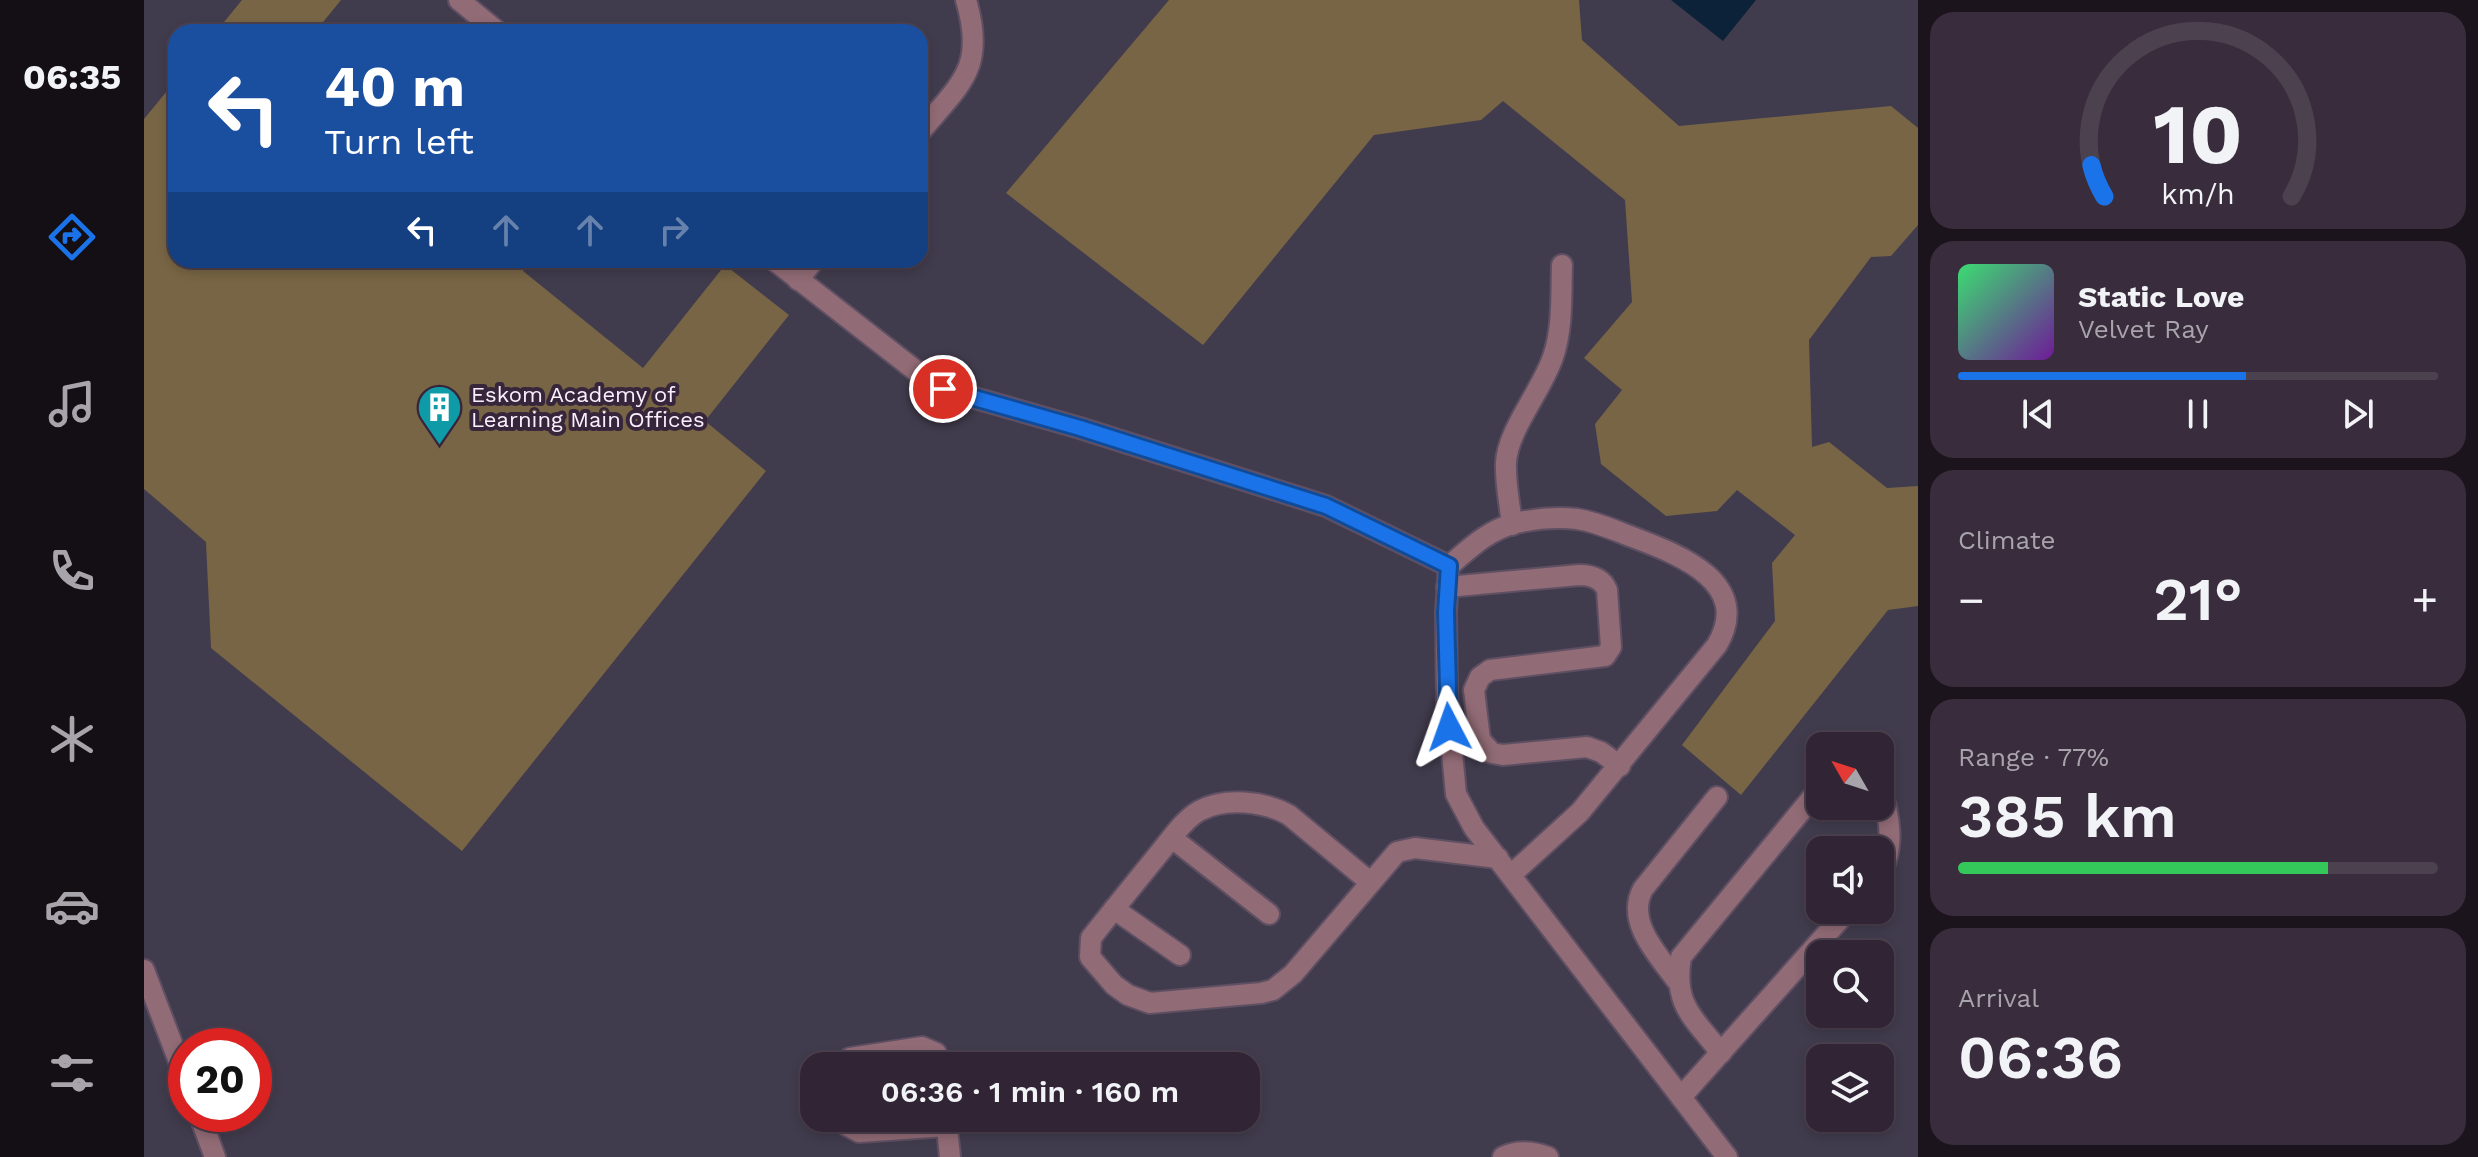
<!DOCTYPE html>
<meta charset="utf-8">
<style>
body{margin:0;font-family:"Work Sans",sans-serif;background:#392c3c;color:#f1f3f6;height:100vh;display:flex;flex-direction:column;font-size:30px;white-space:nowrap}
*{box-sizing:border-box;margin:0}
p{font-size:26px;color:#a8a4ac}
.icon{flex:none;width:44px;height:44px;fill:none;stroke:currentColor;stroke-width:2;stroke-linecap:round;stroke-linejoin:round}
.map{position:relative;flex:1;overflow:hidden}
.details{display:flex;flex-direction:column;gap:12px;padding:12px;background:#1b141d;width:560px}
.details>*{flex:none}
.hud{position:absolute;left:24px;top:24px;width:760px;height:244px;border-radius:24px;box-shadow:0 4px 12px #0003,0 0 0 2px #4c414f;background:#1a4fa0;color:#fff;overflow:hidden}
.needle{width:52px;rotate:309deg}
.controls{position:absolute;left:1662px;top:732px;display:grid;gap:16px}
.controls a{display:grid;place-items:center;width:88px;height:88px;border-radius:16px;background:#312434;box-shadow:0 4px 12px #0003,0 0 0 2px #4c414f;font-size:40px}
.speed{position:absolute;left:24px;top:1028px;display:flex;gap:16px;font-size:40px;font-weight:700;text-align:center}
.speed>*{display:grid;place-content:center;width:104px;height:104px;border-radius:50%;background:#312434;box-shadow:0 4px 12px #0003,0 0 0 2px #4c414f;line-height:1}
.speed .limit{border:12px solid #d22;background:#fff;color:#111}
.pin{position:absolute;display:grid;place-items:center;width:68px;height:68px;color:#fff;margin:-34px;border:4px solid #fff;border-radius:50%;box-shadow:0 2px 8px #0007}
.me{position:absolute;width:88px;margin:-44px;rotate:356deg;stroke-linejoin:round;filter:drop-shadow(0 0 6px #0008)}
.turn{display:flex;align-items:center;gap:28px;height:168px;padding:0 24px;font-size:36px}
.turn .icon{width:104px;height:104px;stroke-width:2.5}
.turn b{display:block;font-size:56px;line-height:68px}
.lanes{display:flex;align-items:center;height:76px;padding:0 24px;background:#0003;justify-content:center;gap:40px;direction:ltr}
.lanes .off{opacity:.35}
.big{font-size:60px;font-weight:600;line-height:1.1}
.details .card{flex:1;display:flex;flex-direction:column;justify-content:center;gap:12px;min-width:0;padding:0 28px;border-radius:24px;background:#392c3c}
.details .dial{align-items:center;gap:0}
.dial svg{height:208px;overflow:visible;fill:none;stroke:#4c414f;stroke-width:7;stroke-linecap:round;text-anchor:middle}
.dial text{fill:#f1f3f6;stroke:none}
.song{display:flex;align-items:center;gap:24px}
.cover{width:96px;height:96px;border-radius:12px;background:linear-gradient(135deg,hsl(140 70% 55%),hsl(280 70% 35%))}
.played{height:8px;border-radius:4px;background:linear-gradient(90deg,#1a73e8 60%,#4c414f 60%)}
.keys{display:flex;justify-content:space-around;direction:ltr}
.heat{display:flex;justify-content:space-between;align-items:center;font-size:44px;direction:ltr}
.charge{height:12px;border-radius:6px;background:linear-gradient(90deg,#34c759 77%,#4c414f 0)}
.trip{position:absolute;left:656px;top:1052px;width:460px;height:80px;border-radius:24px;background:#312434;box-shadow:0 4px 12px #0003,0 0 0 2px #4c414f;font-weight:600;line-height:80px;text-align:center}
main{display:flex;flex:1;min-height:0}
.dock{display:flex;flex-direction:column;width:144px;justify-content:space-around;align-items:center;background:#140e15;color:#a8a4ac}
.dock .icon{width:56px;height:56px}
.dock .active{color:#1a73e8}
.dock b{font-size:36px;color:#f1f3f6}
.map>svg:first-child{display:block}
.commercial{fill:#413c4d;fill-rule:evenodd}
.water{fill:#0c2239}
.building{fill:#786545}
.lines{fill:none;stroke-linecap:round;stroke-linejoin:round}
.minor-casing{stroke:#5f4f63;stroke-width:24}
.minor{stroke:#916b75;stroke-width:20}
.route-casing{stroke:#114b97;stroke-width:20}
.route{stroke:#1a73e8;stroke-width:14}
.labels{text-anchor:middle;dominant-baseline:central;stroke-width:8;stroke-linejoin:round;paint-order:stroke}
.poi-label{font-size:22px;fill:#fbf0fe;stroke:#37263b;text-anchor:start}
</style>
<main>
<nav class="dock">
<b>06:35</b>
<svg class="icon active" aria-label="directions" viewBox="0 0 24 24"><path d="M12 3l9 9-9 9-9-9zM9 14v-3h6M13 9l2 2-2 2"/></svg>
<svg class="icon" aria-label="music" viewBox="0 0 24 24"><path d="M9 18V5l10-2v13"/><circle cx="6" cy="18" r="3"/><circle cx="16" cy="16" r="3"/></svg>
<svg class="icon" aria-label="phone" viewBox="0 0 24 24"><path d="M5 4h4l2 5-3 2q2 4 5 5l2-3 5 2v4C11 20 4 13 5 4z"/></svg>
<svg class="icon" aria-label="climate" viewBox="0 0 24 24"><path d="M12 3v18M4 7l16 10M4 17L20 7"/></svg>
<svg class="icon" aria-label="car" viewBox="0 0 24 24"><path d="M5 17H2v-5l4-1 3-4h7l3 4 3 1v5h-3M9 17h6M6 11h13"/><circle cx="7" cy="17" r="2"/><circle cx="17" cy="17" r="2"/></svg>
<svg class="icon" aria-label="filters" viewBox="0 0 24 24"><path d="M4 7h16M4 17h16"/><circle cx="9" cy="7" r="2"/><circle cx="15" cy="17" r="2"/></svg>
</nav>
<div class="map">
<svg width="1774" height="1157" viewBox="0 0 1774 1157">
<rect width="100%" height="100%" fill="#413046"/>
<path class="commercial" d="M 0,0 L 1774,0 L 1774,1157 L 0,1157 ZM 32,32 L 776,32 L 776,260 L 32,260 ZM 1676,746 L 1736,746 L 1736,806 L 1676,806 ZM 1676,850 L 1736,850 L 1736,910 L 1676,910 ZM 1676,954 L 1736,954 L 1736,1014 L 1676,1014 ZM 42,1046 L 110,1046 L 110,1114 L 42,1114 ZM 1676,1058 L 1736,1058 L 1736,1118 L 1676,1118 ZM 670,1066 L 1102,1066 L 1102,1118 L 670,1118 Z"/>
<polygon class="water" points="1527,0 1612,0 1579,41"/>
<g class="building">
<polygon points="98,0 197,0 171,32 72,32"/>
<polygon points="1025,0 1435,0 1438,40 1535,126 1747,106 1774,128 1774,225 1747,256 1727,257 1665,340 1668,447 1685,442 1743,488 1774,486 1774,606 1744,610 1597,795 1538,745 1631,621 1628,563 1651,535 1593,490 1573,511 1522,516 1457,464 1451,424 1478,390 1440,358 1488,302 1481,200 1359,101 1337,120 1230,135 1059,345 862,193"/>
<polygon points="32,80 32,260 388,260 379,271 499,368 581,265 645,315 561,421 622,471 318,851 67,648 62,542 0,489 0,119"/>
</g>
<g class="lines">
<defs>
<g id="minor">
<polyline points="315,0 354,32"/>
<path d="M 776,132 C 817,83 842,68 822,0"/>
<polyline points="630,260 785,381 799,389 936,428 1182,506 1305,566"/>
<polyline points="654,280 670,260"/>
<path d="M 1368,525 C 1366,505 1361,483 1362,463 C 1363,431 1398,390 1409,357 C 1419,328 1417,295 1418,265"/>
<path d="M 1303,587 L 1435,575 C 1447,575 1458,578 1463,590 L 1467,647 L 1461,656 L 1346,670 L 1336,677 L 1330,690 L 1336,740 L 1348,753 L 1359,755 L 1443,747 L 1457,752 L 1476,766"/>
<path d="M 1736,788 C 1746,815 1751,848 1736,874"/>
<polyline points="1028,838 1125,914"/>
<path d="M 1368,874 L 1436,812 L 1573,645 C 1609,583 1536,555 1491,538 C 1472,531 1453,522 1433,519 C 1414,517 1390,519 1372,523 C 1344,530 1326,548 1305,566 L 1302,612 L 1303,701 L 1312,794 L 1330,828 L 1583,1157"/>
<path d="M 1226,882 L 1145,815 C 1120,801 1081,797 1055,811 C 1038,821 1026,841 1013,856 C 991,883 969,910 947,938 L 946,957 L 970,985 L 984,995 L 1006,1003 L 1117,993 L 1129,990 L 1149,974 L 1253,852 L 1271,848 L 1354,858"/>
<polyline points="970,909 1036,955"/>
<polyline points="0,970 42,1080"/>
<path d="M 1533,981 C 1515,956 1481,922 1499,889 L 1573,797"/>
<path d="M 1577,1053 C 1549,1017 1529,1005 1537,957 L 1676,788"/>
<polyline points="695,1066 706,1058 778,1047 792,1053 796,1066"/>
<polyline points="1537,1097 1704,910"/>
<polyline points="55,1114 71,1157"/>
<polyline points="697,1118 702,1125 715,1132 803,1126"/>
<polyline points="802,1118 806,1157"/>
<path d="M 1359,1157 C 1373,1150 1390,1152 1404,1157"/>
</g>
</defs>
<use href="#minor" class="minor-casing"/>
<use href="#minor" class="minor"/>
</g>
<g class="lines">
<defs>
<polyline id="route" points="799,389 936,428 1182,506 1305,566 1302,612 1305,727"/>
</defs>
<use href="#route" class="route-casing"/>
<use href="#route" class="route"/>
</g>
<defs>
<symbol id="building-pin" viewBox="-11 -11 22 30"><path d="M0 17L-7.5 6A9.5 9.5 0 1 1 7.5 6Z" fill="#0f9aa8" stroke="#37263b"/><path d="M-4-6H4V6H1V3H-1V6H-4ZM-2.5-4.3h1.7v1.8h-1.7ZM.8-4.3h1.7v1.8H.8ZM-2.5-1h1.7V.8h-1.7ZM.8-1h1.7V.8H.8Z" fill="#fff"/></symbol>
</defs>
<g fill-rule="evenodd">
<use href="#building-pin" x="270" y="382" width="51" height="69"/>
</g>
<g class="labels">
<g class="poi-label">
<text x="327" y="394">Eskom Academy of<tspan x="327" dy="25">Learning Main Offices</tspan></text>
</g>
</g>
</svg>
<div class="controls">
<a><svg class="needle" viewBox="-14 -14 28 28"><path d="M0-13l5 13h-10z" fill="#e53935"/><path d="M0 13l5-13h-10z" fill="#a8a4ac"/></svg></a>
<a><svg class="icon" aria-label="sound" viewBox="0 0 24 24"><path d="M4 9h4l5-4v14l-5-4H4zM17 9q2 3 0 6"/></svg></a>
<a><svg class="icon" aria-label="search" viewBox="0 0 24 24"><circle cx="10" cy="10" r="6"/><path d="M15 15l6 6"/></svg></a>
<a><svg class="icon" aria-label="layers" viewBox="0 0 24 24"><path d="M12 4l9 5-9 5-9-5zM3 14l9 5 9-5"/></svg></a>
</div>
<div class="speed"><div class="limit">20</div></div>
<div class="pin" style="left:799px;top:389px;background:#d93025"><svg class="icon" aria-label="arrive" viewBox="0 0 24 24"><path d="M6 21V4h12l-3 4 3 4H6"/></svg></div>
<svg class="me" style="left:1305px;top:727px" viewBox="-20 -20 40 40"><path d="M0-17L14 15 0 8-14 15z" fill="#1a73e8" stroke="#fff" stroke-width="4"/></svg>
<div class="trip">06:36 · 1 min · 160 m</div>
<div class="hud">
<div class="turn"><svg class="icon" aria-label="left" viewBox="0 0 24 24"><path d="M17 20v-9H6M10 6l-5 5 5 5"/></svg><div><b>40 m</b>Turn left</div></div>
<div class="lanes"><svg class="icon" aria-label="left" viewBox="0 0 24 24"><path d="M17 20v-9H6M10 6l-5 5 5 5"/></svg><svg class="icon off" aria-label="ahead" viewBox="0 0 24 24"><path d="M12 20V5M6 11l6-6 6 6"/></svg><svg class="icon off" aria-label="ahead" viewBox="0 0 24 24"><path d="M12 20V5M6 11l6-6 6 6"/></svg><svg class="icon off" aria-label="right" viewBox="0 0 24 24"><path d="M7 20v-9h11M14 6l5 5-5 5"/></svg></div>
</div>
</div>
<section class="details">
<div class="card dial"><svg viewBox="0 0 100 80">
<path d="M14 69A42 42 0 1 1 86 69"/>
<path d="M14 69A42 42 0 0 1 9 57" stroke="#1a73e8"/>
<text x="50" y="56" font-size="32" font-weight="700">10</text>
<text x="50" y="72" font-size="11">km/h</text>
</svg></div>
<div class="card">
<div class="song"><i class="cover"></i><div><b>Static Love</b><p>Velvet Ray</p></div></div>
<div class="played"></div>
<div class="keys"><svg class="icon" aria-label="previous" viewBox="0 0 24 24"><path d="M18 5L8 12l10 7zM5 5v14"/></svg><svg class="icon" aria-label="pause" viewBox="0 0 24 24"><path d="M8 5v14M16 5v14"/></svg><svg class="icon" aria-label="next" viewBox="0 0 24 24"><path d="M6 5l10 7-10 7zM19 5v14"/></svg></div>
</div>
<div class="card"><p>Climate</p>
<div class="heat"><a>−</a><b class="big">21°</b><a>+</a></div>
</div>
<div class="card"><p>Range · 77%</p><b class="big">385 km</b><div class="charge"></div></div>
<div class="card"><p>Arrival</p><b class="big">06:36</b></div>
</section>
</main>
